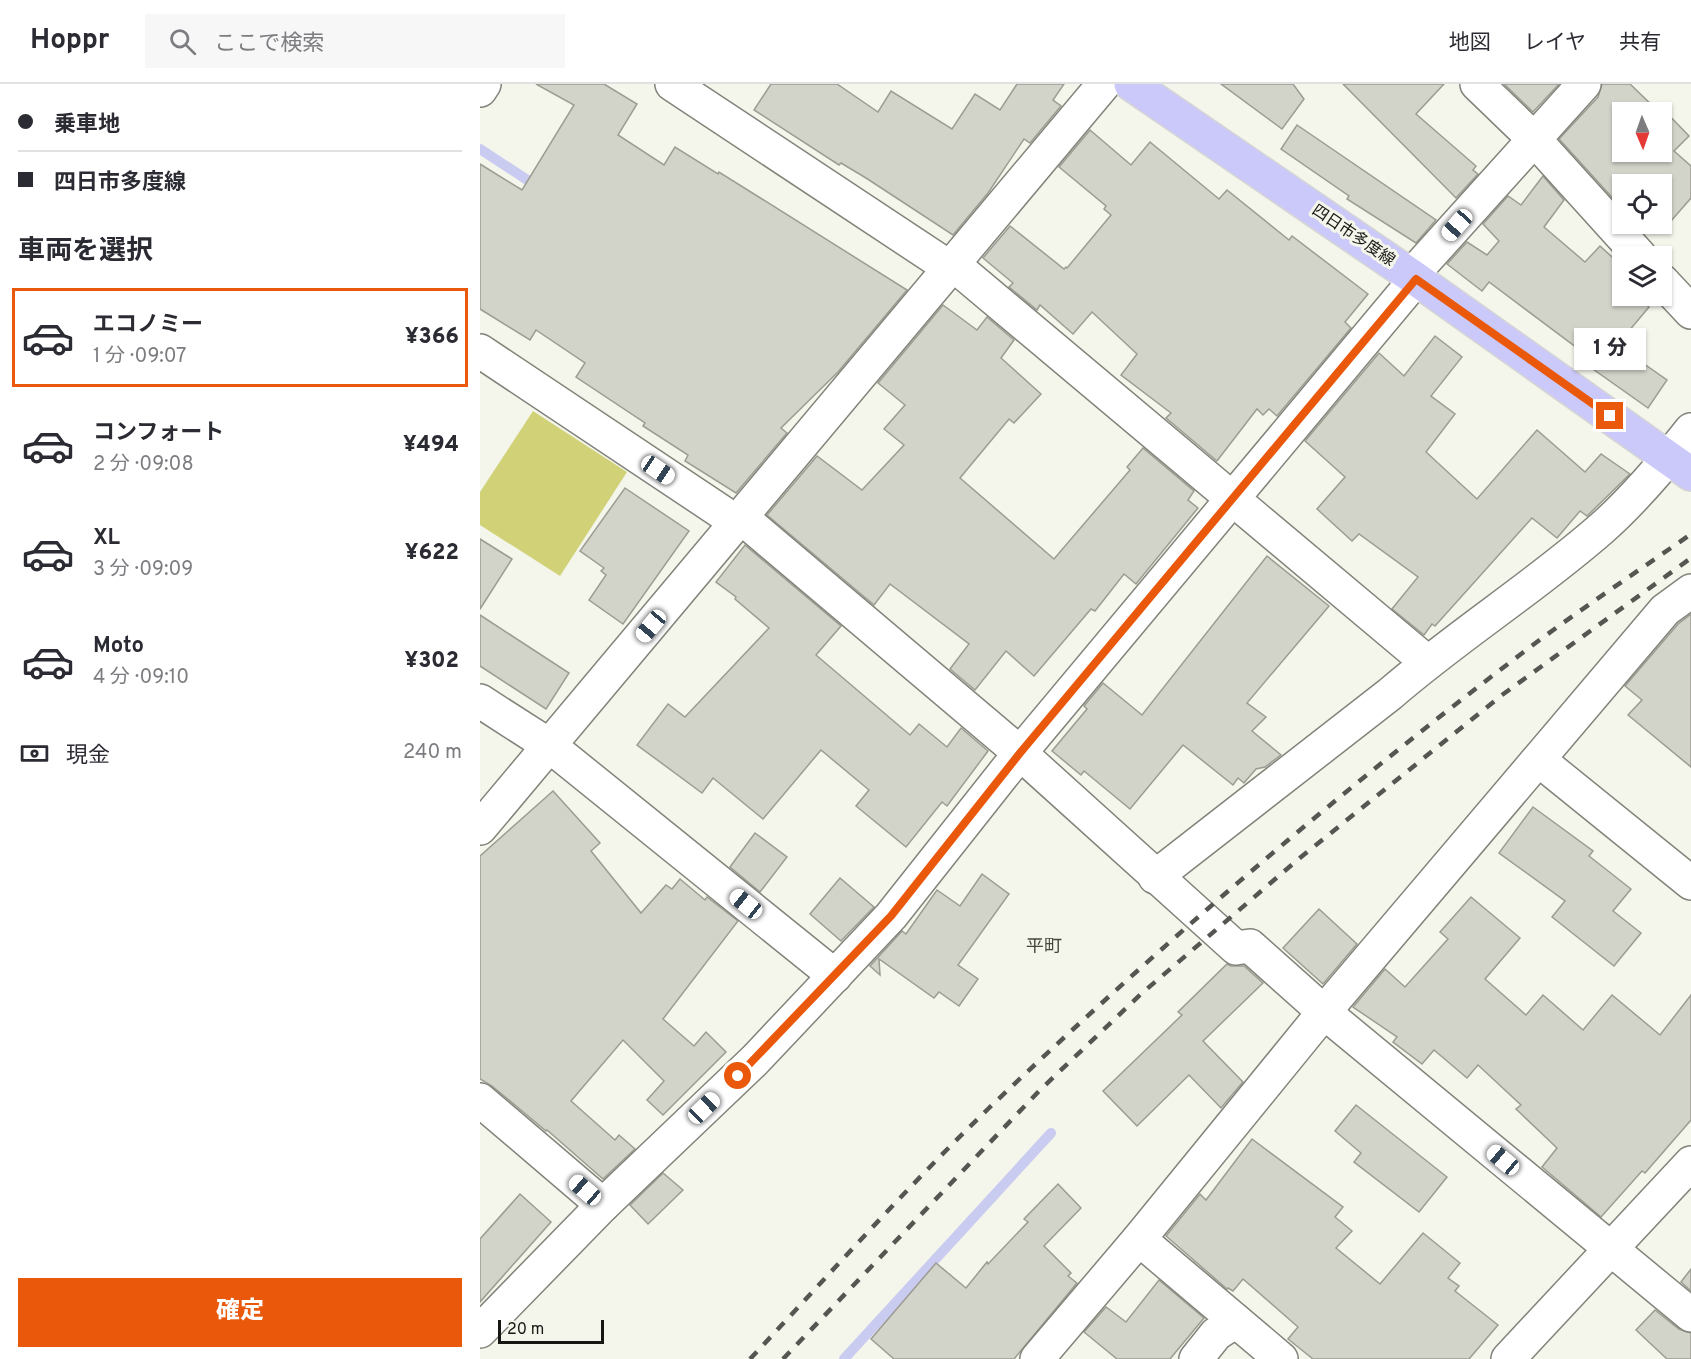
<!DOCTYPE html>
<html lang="ja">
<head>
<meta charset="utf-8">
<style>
  body { margin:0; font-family:Overpass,"Noto Sans JP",sans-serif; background:#f7f7f7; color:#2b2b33; height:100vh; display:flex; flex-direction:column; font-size:22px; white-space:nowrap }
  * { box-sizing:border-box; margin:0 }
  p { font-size:20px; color:#7c7c81 }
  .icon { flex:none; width:33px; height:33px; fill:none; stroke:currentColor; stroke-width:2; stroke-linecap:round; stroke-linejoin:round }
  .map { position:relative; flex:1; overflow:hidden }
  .side { display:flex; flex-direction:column; background:#fff; width:480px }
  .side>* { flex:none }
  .guide { display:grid; align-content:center; height:132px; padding:0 18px; background:#fff }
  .needle { width:39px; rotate:178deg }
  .tools { position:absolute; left:1132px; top:18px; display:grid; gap:12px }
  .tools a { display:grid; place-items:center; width:60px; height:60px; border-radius:0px; background:#fff; box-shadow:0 2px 4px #0004; font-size:30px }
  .scale { position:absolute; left:18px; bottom:15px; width:106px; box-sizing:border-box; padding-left:6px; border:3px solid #161713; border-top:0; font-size:16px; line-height:21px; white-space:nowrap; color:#161713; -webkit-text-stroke:4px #f4f5eb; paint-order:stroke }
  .end { position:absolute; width:27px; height:27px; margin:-14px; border:8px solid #ea580c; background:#fff; box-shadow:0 0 0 3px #fff }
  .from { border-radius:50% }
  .bubble { position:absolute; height:42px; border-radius:0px; background:#fff; box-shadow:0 2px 4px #0004; font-size:20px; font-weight:800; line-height:42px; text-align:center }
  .car { position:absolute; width:18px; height:36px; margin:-18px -9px; border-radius:8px; box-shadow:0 0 4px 2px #0007; background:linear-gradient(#fff 24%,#345 0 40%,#fff 0 76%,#345 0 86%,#fff 0) }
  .guide b { display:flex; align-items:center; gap:21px; height:57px; font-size:22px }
  .guide b+b { border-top:2px solid #e1e1e2 }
  .guide i { width:15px; height:15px; background:#2b2b33 }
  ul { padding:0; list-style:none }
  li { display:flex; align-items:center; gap:18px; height:99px; margin:0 12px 9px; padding:0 6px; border:3px solid transparent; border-radius:0px }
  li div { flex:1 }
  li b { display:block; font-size:22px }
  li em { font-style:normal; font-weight:800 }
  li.selected { border-color:#ea580c }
  li>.icon { width:54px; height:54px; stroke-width:1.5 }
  h2 { padding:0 18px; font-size:27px; line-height:72px }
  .pay { display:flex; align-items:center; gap:15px; height:66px; padding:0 18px; font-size:22px }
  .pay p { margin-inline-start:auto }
  .action { display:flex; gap:12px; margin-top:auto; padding:12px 18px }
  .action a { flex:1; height:69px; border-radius:0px; background:#ea580c; color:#fff; font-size:24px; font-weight:800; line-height:69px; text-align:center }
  header { display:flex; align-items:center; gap:36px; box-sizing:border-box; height:84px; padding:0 30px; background:#fff; border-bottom:2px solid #e1e1e2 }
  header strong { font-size:28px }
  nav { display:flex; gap:33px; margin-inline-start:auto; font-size:21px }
  .search { width:420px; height:54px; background:#f7f7f7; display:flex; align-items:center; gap:15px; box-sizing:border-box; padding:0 21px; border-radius:0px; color:#7c7c81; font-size:22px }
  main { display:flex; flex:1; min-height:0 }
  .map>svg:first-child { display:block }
</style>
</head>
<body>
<header>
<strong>Hoppr</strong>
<div class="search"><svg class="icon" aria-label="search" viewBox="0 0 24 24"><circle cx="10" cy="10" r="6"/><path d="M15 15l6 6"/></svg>ここで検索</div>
<nav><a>地図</a><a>レイヤ</a><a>共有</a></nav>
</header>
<main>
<section class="side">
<div class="guide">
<b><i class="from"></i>乗車地</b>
<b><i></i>四日市多度線</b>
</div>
<h2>車両を選択</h2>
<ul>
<li class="selected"><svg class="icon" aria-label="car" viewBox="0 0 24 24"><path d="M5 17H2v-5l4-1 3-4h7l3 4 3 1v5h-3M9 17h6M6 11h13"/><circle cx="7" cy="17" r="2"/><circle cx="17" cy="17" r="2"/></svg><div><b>エコノミー</b><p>1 分 · 09:07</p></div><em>¥366</em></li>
<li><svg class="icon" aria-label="car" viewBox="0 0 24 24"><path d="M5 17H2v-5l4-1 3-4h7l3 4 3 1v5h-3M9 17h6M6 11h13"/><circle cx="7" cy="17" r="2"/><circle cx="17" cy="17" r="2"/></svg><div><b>コンフォート</b><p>2 分 · 09:08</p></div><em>¥494</em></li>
<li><svg class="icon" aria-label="car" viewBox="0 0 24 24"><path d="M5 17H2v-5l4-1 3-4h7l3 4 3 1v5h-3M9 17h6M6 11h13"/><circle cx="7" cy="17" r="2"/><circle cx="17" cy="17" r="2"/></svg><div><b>XL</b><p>3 分 · 09:09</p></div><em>¥622</em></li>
<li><svg class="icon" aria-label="car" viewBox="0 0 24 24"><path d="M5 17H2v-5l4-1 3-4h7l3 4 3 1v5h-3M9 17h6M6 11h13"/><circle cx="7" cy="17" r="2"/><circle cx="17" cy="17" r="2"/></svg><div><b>Moto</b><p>4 分 · 09:10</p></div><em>¥302</em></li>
</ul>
<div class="pay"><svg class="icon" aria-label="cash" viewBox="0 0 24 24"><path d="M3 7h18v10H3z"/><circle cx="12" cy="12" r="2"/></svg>現金<p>240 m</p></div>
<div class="action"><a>確定</a></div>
</section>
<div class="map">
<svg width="1211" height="1275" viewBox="0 0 1211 1275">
  <rect width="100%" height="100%" fill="#f4f5eb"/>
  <path fill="#d1d278" d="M53,327L147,388L80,492L0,441V408Z"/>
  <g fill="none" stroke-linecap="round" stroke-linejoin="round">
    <g stroke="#cacbf0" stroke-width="10">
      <path d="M0,65L58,103"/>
      <path d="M364,1275L571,1049"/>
    </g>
  </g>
  <g fill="#d2d3c9" stroke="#9c9c93" stroke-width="1.5" fill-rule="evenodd">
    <path d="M56,0H124L157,20L138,51L184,81L195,63L238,90L239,88L427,206L358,288L301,344L307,349L256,409L205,377L208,371L163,342L165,339L96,293L105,279L56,246L50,256L0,225V80L42,106L94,21Z"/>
    <path d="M291,0H357L398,28L411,7L472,45L495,10L520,26L537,0H584L573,16L581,22L550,59L544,55L508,109L473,151L386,94L361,79L359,81L274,26Z"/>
    <path d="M741,0H813L824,15L802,45Z"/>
    <path d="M863,0H964L936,30L996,82L993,86L998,90L976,114Z"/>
    <path d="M1024,0H1079L1053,28Z"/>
    <path d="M1122,0H1150L1175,24L1178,20L1209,52L1194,67L1211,82V114L1191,137L1182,130V100H1143V118L1139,121L1079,55L1118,13ZM1143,28H1182V68H1143Z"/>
    <path d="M817,41L956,136L936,159L867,115L869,112L801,65Z"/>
    <path d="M610,46L651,81L670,58L739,115L747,106L809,156L812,152L888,210L865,238L871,244L797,332L789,325L783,331L777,325L737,377L686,334L691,329L641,291L657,270L612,228L593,250L560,221L557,226L529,203L533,199L503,174L530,142L584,185L586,183L587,184L631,131L624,125L626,122L579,83Z"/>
    <path d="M1063,92L1084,116L1064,143L1105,178L1120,162L1142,182L1133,192L1143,201V212H1155L1169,223L1137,261L1187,296L1168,324L1096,273L1101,267L1009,198L1002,207L967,180L987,158L1007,171L1019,157L1003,140L1028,112L1041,121Z"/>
    <path d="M463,221L497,246L507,233L534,256L521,274L561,310L534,339L529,335L480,394L574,475L650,386L647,383L663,364L714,407L708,416L718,424L656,500L644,490L615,527L611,525L554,592L526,567L495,606L470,585L489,560L410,500L394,521L287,431L337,372L382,406L424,361L404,345L425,321L398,299Z"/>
    <path d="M955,252L982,273L951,312L975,330L946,368L997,415L1057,346L1105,388L1121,370L1150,390L1107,432L1100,427L1077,454L1052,434L955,542L952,540L944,551L912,525L938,493L879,450L872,457L837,425L865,393L825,357L899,269L924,292Z"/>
    <path d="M145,404L209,447L143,540L109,516L126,491L121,487L124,484L100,467Z"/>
    <path d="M0,455L32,475L0,525Z"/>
    <path d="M265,461L361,542L336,571L430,651L439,640L467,663L481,644L508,667L467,722L462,718L426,763L376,722L389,706L341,666L283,735L233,694L222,709L157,661L188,620L205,633L289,544L255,515L256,513L236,498Z"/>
    <path d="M787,472L849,522L767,619L786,633L772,647L801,671L785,683L776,685L764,699L758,694L753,701L703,661L650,725L604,687L601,691L572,667L607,625L604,622L623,599L662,631Z"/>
    <path d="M1211,530V683L1148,631L1162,616L1145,602L1198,540Z"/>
    <path d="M0,531L89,589L66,625L0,582Z"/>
    <path d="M73,707L120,759L111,767L161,829L186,801L192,805L200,795L225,816L227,813L258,837L183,935L214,962L226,948L246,968L183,1031L167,1016L184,997L143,956L91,1017L135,1056L139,1051L155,1065L123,1095L67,1046L66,1047L12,1002L0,995V772Z"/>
    <path d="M1053,723L1113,767L1109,772L1151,805L1133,827L1161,849L1134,882L1072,833L1085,817L1019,769Z"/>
    <path d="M275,749L307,773L280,808L250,783Z"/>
    <path d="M502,790L529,810L478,881L498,895L479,922L459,908L454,914L399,875L400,891L390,882L422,847L426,850L457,806L480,822Z"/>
    <path d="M360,794L394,823L361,857L330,830Z"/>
    <path d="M991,813L1040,854L1005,895L1046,931L1063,911L1103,946L1132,911L1180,951L1211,911V1036L1165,1089L1162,1087L1121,1133L1062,1083L1077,1064L1036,1025L1041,1021L998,981L987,994L954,966L942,980L913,958L917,953L873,923L905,885L925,903L968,855L960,848Z"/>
    <path d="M839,825L877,860L843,900L803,864Z"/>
    <path d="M747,880L751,882H764L783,899L723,957L763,998L741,1024L709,991L657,1042L623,1007L702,931L698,928Z"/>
    <path d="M876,1021L967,1093L939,1128L874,1078L881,1069L855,1047Z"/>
    <path d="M772,1055L863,1123L855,1133L872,1147L856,1164L900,1200L943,1149L980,1179L968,1194L979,1202L975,1207L1018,1241L989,1275H833L808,1255L818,1243L763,1195L753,1207L748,1204L747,1205L686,1152L720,1110L726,1116Z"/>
    <path d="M183,1089L203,1106L168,1140L150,1121Z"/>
    <path d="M578,1100L601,1124L564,1162L591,1189L588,1192L597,1199L534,1275H414L391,1255L456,1179L486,1204L507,1178L508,1180L548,1138L544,1135Z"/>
    <path d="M40,1110L71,1138L0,1218V1155Z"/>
    <path d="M1211,1185V1207L1201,1198Z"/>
    <path d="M679,1196L724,1234L690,1275H637L604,1248L626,1223L646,1238Z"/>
    <path d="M1175,1226L1199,1245L1211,1249V1275H1187L1156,1246Z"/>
  </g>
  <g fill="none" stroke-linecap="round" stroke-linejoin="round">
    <defs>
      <g id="minor">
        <path d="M192,0L470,184"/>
        <path d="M997,0L1054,55L1160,172"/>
        <path d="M0,6L4,0"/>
        <path d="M474,181L947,578"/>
        <path d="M931,192L1104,0"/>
        <path d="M1182,197L1211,228"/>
        <path d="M0,267L258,439"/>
        <path d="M262,434L540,669L756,864L770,862L844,928L1211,1231"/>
        <path d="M0,617L70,662L355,892"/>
        <path d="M1059,676L1211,799"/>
        <path d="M0,744L624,0"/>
        <path d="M675,793L910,610C978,551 1055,503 1122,444C1155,415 1184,380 1211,346"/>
        <path d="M0,1016L123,1121"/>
        <path d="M659,1155L801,1275"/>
        <path d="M0,1247L123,1121L275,976L411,832L540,669L936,195"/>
        <path d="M557,1275L659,1155L844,928L1185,526L1211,507"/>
        <path d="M716,1275L736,1250L756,1237"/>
        <path d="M1028,1275L1211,1079"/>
      </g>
      <path id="major" d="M651,0L936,195L1211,390"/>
    </defs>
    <use href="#minor" stroke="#82837a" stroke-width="36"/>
    <use href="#major" stroke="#d5d5d5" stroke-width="36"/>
    <use href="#minor" stroke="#fff" stroke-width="33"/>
    <use href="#major" stroke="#cac9f9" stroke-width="33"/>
    <g stroke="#555651" stroke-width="4.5" stroke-dasharray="10 10" stroke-linecap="butt">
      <path d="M270,1275C349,1191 426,1104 509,1024C678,863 855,711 1041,570C1096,528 1154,490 1211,450"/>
      <path d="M303,1275L560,1006L661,910L821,773L1022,611L1211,474"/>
    </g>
  </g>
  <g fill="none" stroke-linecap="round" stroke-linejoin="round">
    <path stroke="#ea580c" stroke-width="8" d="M258,992L411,832L540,669L936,195L1130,332"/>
  </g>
  <g text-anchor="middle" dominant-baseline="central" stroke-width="6" stroke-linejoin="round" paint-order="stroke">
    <g font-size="16" fill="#161713" stroke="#f4f5eb">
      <text transform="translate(873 152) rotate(34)">四日市多度線</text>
    </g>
    <g font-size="18" fill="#46463e" stroke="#f4f5eb">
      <text x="564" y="863">平町</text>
    </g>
  </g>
</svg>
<div class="tools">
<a><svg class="needle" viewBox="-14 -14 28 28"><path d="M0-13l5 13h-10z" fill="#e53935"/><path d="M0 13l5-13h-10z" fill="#7c7c81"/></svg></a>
<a><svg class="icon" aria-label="locate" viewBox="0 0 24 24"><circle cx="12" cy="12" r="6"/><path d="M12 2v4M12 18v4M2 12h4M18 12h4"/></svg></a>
<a><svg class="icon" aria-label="layers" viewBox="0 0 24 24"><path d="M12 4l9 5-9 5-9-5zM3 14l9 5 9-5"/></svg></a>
</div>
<div class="scale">20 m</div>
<i class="end from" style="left:258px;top:992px"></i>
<i class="end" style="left:1130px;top:332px"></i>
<div class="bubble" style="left:1094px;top:244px;width:72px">1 分</div>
<i class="car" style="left:977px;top:141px;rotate:222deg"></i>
<i class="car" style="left:178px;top:386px;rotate:124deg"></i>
<i class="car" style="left:171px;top:542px;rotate:220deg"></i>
<i class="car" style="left:266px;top:820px;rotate:309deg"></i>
<i class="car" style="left:224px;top:1024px;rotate:46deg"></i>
<i class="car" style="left:1023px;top:1076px;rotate:310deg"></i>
<i class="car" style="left:105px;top:1106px;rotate:311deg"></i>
</div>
</main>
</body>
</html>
